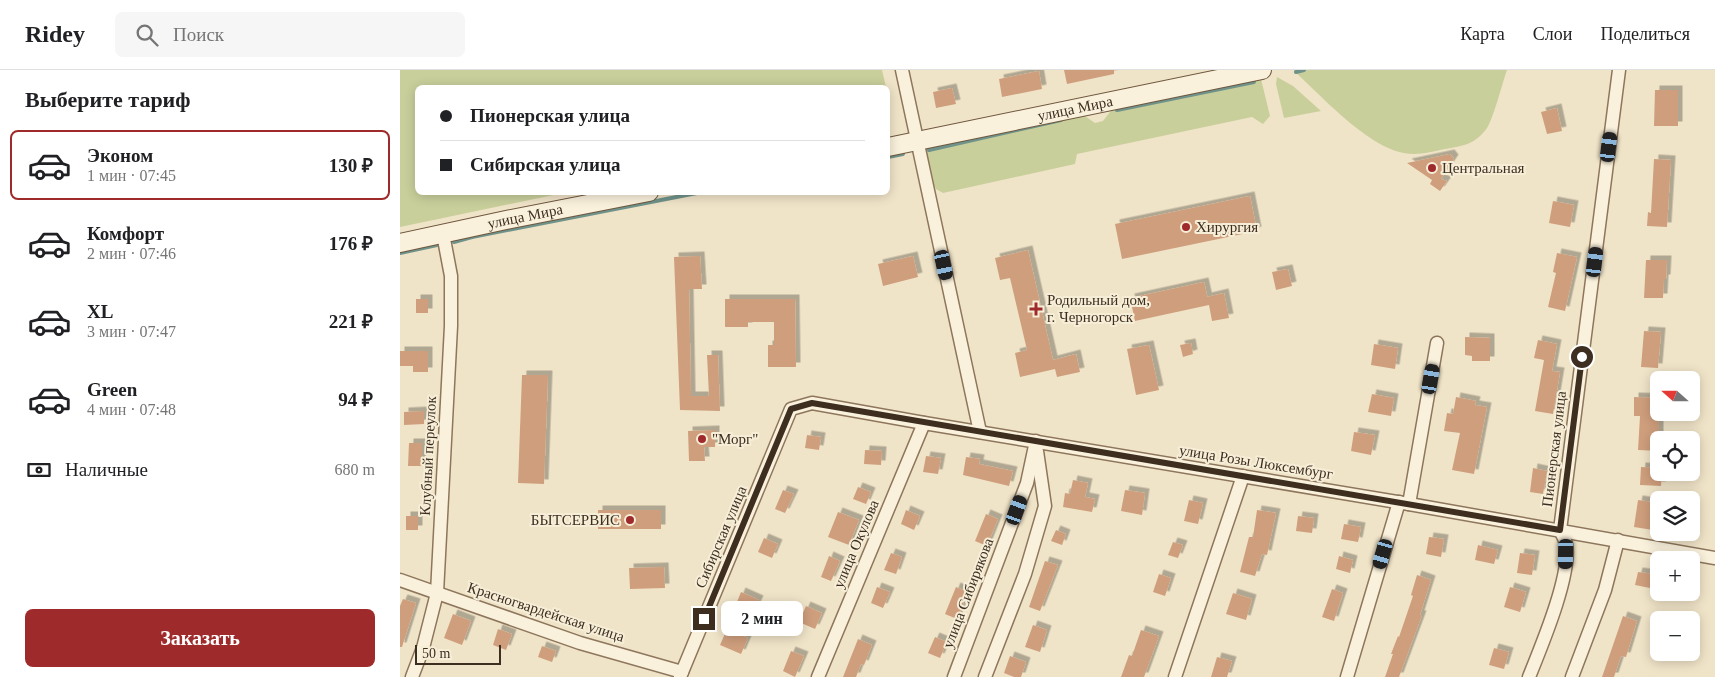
<!DOCTYPE html>
<html lang="ru">
<head>
<meta charset="utf-8">
<style>
  body { margin:0; font-family:Georgia,serif; background:#f6f6f6; color:#202124; height:100vh; display:flex; flex-direction:column; font-size:19px; white-space:nowrap }
  * { box-sizing:border-box; margin:0 }
  p { font-size:16px; color:#757577 }
  .icon { flex:none; width:28px; height:28px; fill:none; stroke:currentColor; stroke-width:2; stroke-linecap:round; stroke-linejoin:round }
  .map { position:relative; flex:1; overflow:hidden }
  .side { display:flex; flex-direction:column; background:#fff; width:400px }
  .side>* { flex:none }
  .hud { position:absolute; left:15px; top:15px; width:475px; height:110px; border-radius:8px; box-shadow:0 2px 12px #0003; display:grid; align-content:center; height:110px; padding:0 25px; background:#fff }
  .needle { width:32px; rotate:291deg }
  .fabs { position:absolute; left:1250px; top:301px; display:grid; gap:10px }
  .fabs a { display:grid; place-items:center; width:50px; height:50px; border-radius:8px; background:#fff; box-shadow:0 2px 12px #0003; font-size:25px }
  .scale { position:absolute; left:15px; bottom:12px; width:86px; box-sizing:border-box; padding-left:5px; border:2px solid #3d2e20; border-top:0; font-size:14px; line-height:18px; white-space:nowrap; color:#3d2e20; -webkit-text-stroke:4px #f7eed8; paint-order:stroke }
  .end { position:absolute; width:22px; height:22px; margin:-11px; border:6px solid #3d2e20; background:#fff; box-shadow:0 0 0 2px #fff }
  .from { border-radius:50% }
  .bubble { position:absolute; height:35px; border-radius:8px; background:#fff; box-shadow:0 2px 12px #0003; font-size:16px; font-weight:600; line-height:35px; text-align:center }
  .car { position:absolute; width:15px; height:30px; margin:-15px -8px; border-radius:6px; box-shadow:0 0 4px 1px #0007; background:linear-gradient(#222 24%,#8ab4d8 0 40%,#222 0 76%,#8ab4d8 0 86%,#222 0) }
  .hud b { display:flex; align-items:center; gap:18px; height:48px; font-size:19px }
  .hud b+b { border-top:1px solid #e0e0e0 }
  .hud i { width:12px; height:12px; background:#202124 }
  ul { padding:0; list-style:none }
  li { display:flex; align-items:center; gap:15px; height:70px; margin:0 10px 8px; padding:0 15px; border:2px solid transparent; border-radius:8px }
  li div { flex:1 }
  li b { display:block; font-size:19px }
  li em { font-style:normal; font-weight:600 }
  li.selected { border-color:#9e2a2b }
  li>.icon { width:45px; height:45px; stroke-width:1.5 }
  h2 { padding:0 25px; font-size:22px; line-height:60px }
  .pay { display:flex; align-items:center; gap:12px; height:55px; padding:0 25px; font-size:19px }
  .pay p { margin-inline-start:auto }
  .button { display:flex; gap:10px; margin-top:auto; padding:10px 25px }
  .button a { flex:1; height:58px; border-radius:8px; background:#9e2a2b; color:#fff; font-size:20px; font-weight:600; line-height:58px; text-align:center }
  header { display:flex; align-items:center; gap:30px; box-sizing:border-box; height:70px; padding:0 25px; background:#fff; border-bottom:1px solid #e0e0e0 }
  header strong { font-size:24px }
  nav { display:flex; gap:28px; margin-inline-start:auto; font-size:18px }
  .search { width:350px; height:45px; background:#f6f6f6; display:flex; align-items:center; gap:12px; box-sizing:border-box; padding:0 18px; border-radius:8px; color:#757577; font-size:19px }
  main { display:flex; flex:1; min-height:0 }
  .map>svg:first-child { display:block }
</style>
</head>
<body>
<header>
<strong>Ridey</strong>
<div class="search"><svg class="icon" aria-label="search" viewBox="0 0 24 24"><circle cx="10" cy="10" r="6"/><path d="M15 15l6 6"/></svg>Поиск</div>
<nav><a>Карта</a><a>Слои</a><a>Поделиться</a></nav>
</header>
<main>
<section class="side">
<h2>Выберите тариф</h2>
<ul>
<li class="selected"><svg class="icon" aria-label="car" viewBox="0 0 24 24"><path d="M5 17H2v-5l4-1 3-4h7l3 4 3 1v5h-3M9 17h6M6 11h13"/><circle cx="7" cy="17" r="2"/><circle cx="17" cy="17" r="2"/></svg><div><b>Эконом</b><p>1 мин · 07:45</p></div><em>130 ₽</em></li>
<li><svg class="icon" aria-label="car" viewBox="0 0 24 24"><path d="M5 17H2v-5l4-1 3-4h7l3 4 3 1v5h-3M9 17h6M6 11h13"/><circle cx="7" cy="17" r="2"/><circle cx="17" cy="17" r="2"/></svg><div><b>Комфорт</b><p>2 мин · 07:46</p></div><em>176 ₽</em></li>
<li><svg class="icon" aria-label="car" viewBox="0 0 24 24"><path d="M5 17H2v-5l4-1 3-4h7l3 4 3 1v5h-3M9 17h6M6 11h13"/><circle cx="7" cy="17" r="2"/><circle cx="17" cy="17" r="2"/></svg><div><b>XL</b><p>3 мин · 07:47</p></div><em>221 ₽</em></li>
<li><svg class="icon" aria-label="car" viewBox="0 0 24 24"><path d="M5 17H2v-5l4-1 3-4h7l3 4 3 1v5h-3M9 17h6M6 11h13"/><circle cx="7" cy="17" r="2"/><circle cx="17" cy="17" r="2"/></svg><div><b>Green</b><p>4 мин · 07:48</p></div><em>94 ₽</em></li>
</ul>
<div class="pay"><svg class="icon" aria-label="cash" viewBox="0 0 24 24"><path d="M3 7h18v10H3z"/><circle cx="12" cy="12" r="2"/></svg>Наличные<p>680 m</p></div>
<div class="button"><a>Заказать</a></div>
</section>
<div class="map">
<svg width="1315" height="607" viewBox="0 0 1315 607">
  <defs>
    <filter id="shadow"><feDropShadow dx="4.5" dy="-4.5" stdDeviation="0" flood-color="#0004"/></filter>
  </defs>
  <rect width="100%" height="100%" fill="#f0e4c8"/>
  <g fill="#c9cf9b">
    <path d="M0,0H482L486,17L18,18V122L163,123L0,157Z"/>
    <path d="M900,0H1107C1102,14 1094,47 1087,58C1076,74 1063,76 1045,79C1035,81 1024,84 1014,84C974,85 923,27 894,1Z"/>
    <path d="M877,7L893,16L921,41L884,48L876,14Z"/>
    <path d="M861,9L870,46L863,54L852,47L677,84L675,94L543,123L536,119L534,115L525,77L682,44L695,53L703,51L713,38Z"/>
  </g>
  <g fill="none" stroke-linecap="round" stroke-linejoin="round">
    <g stroke="#6f938a" stroke-width="4">
      <path d="M896,2L904,0"/>
      <path d="M717,40L854,12"/>
      <path d="M529,80L661,50"/>
      <path d="M488,87L503,84"/>
      <path d="M54,172L72,167L302,122"/>
      <path d="M0,183L37,175"/>
    </g>
  </g>
  <g fill="#cf9f7d" filter="url(#shadow)">
    <path d="M664,0H714V4L667,14Z"/>
    <path d="M639,1L642,19L602,27L599,9Z"/>
    <path d="M552,18L556,34L536,38L533,22Z"/>
    <path d="M1255,20H1278V56H1254Z"/>
    <path d="M1157,38L1162,61L1147,64L1141,42Z"/>
    <path d="M1050,84L1054,89L1041,109L1047,111L1040,121L1030,114L1032,110L1007,93Z"/>
    <path d="M1254,89L1271,90L1267,157L1247,156L1248,142L1251,143Z"/>
    <path d="M850,126L857,161L722,189L715,154Z"/>
    <path d="M1153,131L1174,135L1170,157L1149,153Z"/>
    <path d="M628,180L653,290L676,284L680,302L657,307L655,299L620,307L615,283L627,280L610,208L600,210L595,188Z"/>
    <path d="M1157,183L1177,187L1165,241L1148,237L1156,203L1153,202Z"/>
    <path d="M300,186L302,219H289L291,326H309L307,285H318L320,341L280,340L274,187Z"/>
    <path d="M513,186L518,207L483,216L478,194Z"/>
    <path d="M1246,190H1267L1266,209H1264L1263,228H1244Z"/>
    <path d="M888,199L892,216L876,220L872,202Z"/>
    <path d="M804,212L808,230L807,227L824,223L829,248L812,251L809,235L735,251L730,228Z"/>
    <rect x="16" y="229" width="12" height="14"/>
    <path d="M325,229H395L396,297H368V275H374V252H348V257H325Z"/>
    <path d="M1244,261L1261,262L1258,298L1241,297Z"/>
    <path d="M1065,267L1090,268V291H1072V286L1065,285Z"/>
    <path d="M1138,270L1157,274L1152,301L1160,302L1153,344L1135,341L1144,290L1134,288Z"/>
    <path d="M791,273L793,284L783,287L780,275Z"/>
    <path d="M974,274L998,278L995,299L971,295Z"/>
    <path d="M749,275L759,320L736,325L727,279Z"/>
    <path d="M0,281H28V302H13V296H0Z"/>
    <path d="M122,305H148L144,414L118,413Z"/>
    <path d="M972,324L994,328L991,346L968,342Z"/>
    <path d="M1056,327L1076,331L1075,335L1087,337L1074,404L1052,400L1060,363L1044,361L1047,343L1053,344Z"/>
    <path d="M1234,327L1259,328V381L1238,380L1240,346H1234Z"/>
    <path d="M24,341V354L4,355V342Z"/>
    <path d="M315,360V377H304L305,391H289L288,361Z"/>
    <path d="M954,362L975,365L971,385L951,381Z"/>
    <path d="M407,365L421,367L419,380L405,378Z"/>
    <path d="M9,373H22V396H8Z"/>
    <path d="M465,380L482,381L481,395L464,394Z"/>
    <path d="M526,386L541,388L538,404L523,402Z"/>
    <path d="M566,387L580,389L579,394L613,401L609,416L563,405Z"/>
    <path d="M1241,397L1259,398V402H1262L1261,416L1240,415Z"/>
    <path d="M1133,398L1147,401L1143,424L1130,422Z"/>
    <path d="M673,410L688,413L685,427L695,429L692,442L663,437L665,423L670,424Z"/>
    <path d="M458,417L471,422L466,434L453,429Z"/>
    <path d="M383,420L394,424L385,443L375,439Z"/>
    <path d="M725,420L745,423L742,445L721,441Z"/>
    <path d="M789,430L803,433L798,454L784,451Z"/>
    <path d="M1238,430L1259,433V461L1234,457Z"/>
    <rect x="198" y="440" width="63" height="19"/>
    <path d="M506,440L520,446L514,460L501,454Z"/>
    <path d="M857,440L876,443L867,485L862,484L855,506L840,502L849,467H853Z"/>
    <path d="M438,442L459,450L449,475L428,467Z"/>
    <path d="M586,444L598,449L587,476L575,471Z"/>
    <rect x="6" y="446" width="12" height="14"/>
    <path d="M898,446L914,448L912,463L896,461Z"/>
    <path d="M944,454L961,457L958,472L941,469Z"/>
    <path d="M656,460L666,464L662,475L651,471Z"/>
    <path d="M1029,467L1044,469L1041,487L1026,484Z"/>
    <path d="M364,468L378,474L372,488L358,482Z"/>
    <path d="M773,472L783,475L778,488L768,485Z"/>
    <path d="M1078,475L1098,480L1094,494L1075,490Z"/>
    <path d="M491,483L502,487L496,504L484,500Z"/>
    <path d="M1120,483L1135,485L1132,505L1117,503Z"/>
    <path d="M429,486L440,491L431,511L421,507Z"/>
    <path d="M939,486L953,490L950,503L936,499Z"/>
    <path d="M645,491L658,495L640,541L629,537Z"/>
    <path d="M264,497L265,518L230,519L229,498Z"/>
    <path d="M1238,502L1253,504L1250,518L1235,515Z"/>
    <path d="M759,504L771,508L765,526L753,522Z"/>
    <path d="M1017,505L1031,510L1020,545H1022L999,607H985L993,584H991L998,566L999,567L1013,526L1011,525Z"/>
    <path d="M477,517L490,522L483,538L471,533Z"/>
    <path d="M556,517L568,522L557,549L545,544Z"/>
    <path d="M1110,517L1126,522L1120,542L1104,537Z"/>
    <path d="M932,519L943,523L934,551L922,547Z"/>
    <path d="M341,522L359,530L350,549L333,542Z"/>
    <path d="M833,523L852,529L846,550L826,544Z"/>
    <path d="M3,529L16,533L2,577H0V536Z"/>
    <path d="M406,536L422,543L415,559L399,552Z"/>
    <path d="M53,544L71,551L62,575L44,568Z"/>
    <path d="M1223,546L1237,551L1226,587L1221,586L1214,607H1202Z"/>
    <path d="M633,555L647,560L640,582L625,577Z"/>
    <path d="M98,559L112,564L106,580L93,575Z"/>
    <path d="M327,559L348,568L341,584L320,575Z"/>
    <path d="M741,560L759,566L744,607H721L729,585L732,586Z"/>
    <path d="M535,567L547,572L540,588L528,583Z"/>
    <path d="M458,569L472,575L464,595L461,594L456,607H443Z"/>
    <path d="M142,576L156,581L152,592L138,587Z"/>
    <path d="M1094,578L1109,582L1104,599L1089,595Z"/>
    <path d="M391,581L404,586L395,607L383,601Z"/>
    <path d="M610,586L626,592L621,607H614L604,603Z"/>
    <path d="M817,587L832,591L827,607H811Z"/>
  </g>
  <g fill="none" stroke-linecap="round" stroke-linejoin="round">
    <defs>
      <g id="street">
        <path d="M502,0L580,362"/>
        <path d="M1009,434L1037,273"/>
        <path d="M0,510L180,573L282,602"/>
        <path d="M12,607L23,578L37,523L51,256V206L43,164"/>
        <path d="M280,607L391,339L412,333L524,353L1009,434L1315,488"/>
        <path d="M418,607L524,353"/>
        <path d="M554,607L627,413L636,371"/>
        <path d="M585,607L625,504L645,436L637,381"/>
        <path d="M775,607L843,406"/>
        <path d="M947,607L999,432"/>
        <path d="M1129,607C1141,577 1172,504 1166,474C1165,469 1162,464 1160,460L1219,0"/>
        <path d="M1172,607L1205,520L1218,470"/>
      </g>
      <g id="secondary">
        <path id="s1" d="M488,77L862,0"/>
        <path id="s2" d="M0,173L106,150L249,122"/>
      </g>
    </defs>
    <use href="#street" stroke="#8d765c" stroke-width="15"/>
    <use href="#secondary" stroke="#6f573f" stroke-width="20"/>
    <use href="#street" stroke="#faf1dc" stroke-width="12"/>
    <use href="#secondary" stroke="#faf1dc" stroke-width="18"/>
  </g>
  <g fill="none" stroke-linecap="round" stroke-linejoin="round">
    <path stroke="#3d2e20" stroke-width="6" d="M304,549L391,339L412,333L1160,460L1182,287"/>
  </g>
  <g fill="#9e2a2b" stroke="#f7eed8" stroke-width="2">
    <circle cx="1032" cy="98" r="5"/>
    <circle cx="786" cy="157" r="5"/>
    <path d="M633.5 231.5h5v5h5v5h-5v5h-5v-5h-5v-5h5z"/>
    <circle cx="302" cy="369" r="5"/>
    <circle cx="230" cy="450" r="5"/>
  </g>
  <g text-anchor="middle" dominant-baseline="central" stroke-width="4" stroke-linejoin="round" paint-order="stroke">
    <g font-size="15" fill="#3d2e20" stroke="#f7eed8">
      <text stroke="none"><textPath href="#s1" startOffset="191">улица Мира</textPath></text>
      <text stroke="none"><textPath href="#s2" startOffset="128">улица Мира</textPath></text>
      <text transform="translate(1154 379) rotate(-83)">Пионерская улица</text>
      <text transform="translate(28 386) rotate(-87)">Клубный переулок</text>
      <text transform="translate(856 392) rotate(9)">улица Розы Люксембург</text>
      <text transform="translate(321 467) rotate(-67)">Сибирская улица</text>
      <text transform="translate(456 474) rotate(-67)">улица Окулова</text>
      <text transform="translate(568 523) rotate(-69)">улица Сибирякова</text>
      <text transform="translate(146 542) rotate(18)">Красногвардейская улица</text>
    </g>
    <g font-size="15" fill="#3d2e20" stroke="#f7eed8" text-anchor="start">
      <text x="1042" y="98">Центральная</text>
      <text x="796" y="157">Хирургия</text>
      <text x="647" y="230">Родильный дом,<tspan x="647" dy="17">г. Черногорск</tspan></text>
      <text x="312" y="369">"Морг"</text>
      <text x="220" y="450" text-anchor="end">БЫТСЕРВИС</text>
    </g>
  </g>
</svg>
<div class="fabs">
<a><svg class="needle" viewBox="-14 -14 28 28"><path d="M0-13l5 13h-10z" fill="#e53935"/><path d="M0 13l5-13h-10z" fill="#757577"/></svg></a>
<a><svg class="icon" aria-label="locate" viewBox="0 0 24 24"><circle cx="12" cy="12" r="6"/><path d="M12 2v4M12 18v4M2 12h4M18 12h4"/></svg></a>
<a><svg class="icon" aria-label="layers" viewBox="0 0 24 24"><path d="M12 4l9 5-9 5-9-5zM3 14l9 5 9-5"/></svg></a>
<a>+</a>
<a>−</a>
</div>
<div class="scale">50 m</div>
<i class="end from" style="left:1182px;top:287px"></i>
<i class="end" style="left:304px;top:549px"></i>
<div class="bubble" style="left:321px;top:531px;width:82px">2 мин</div>
<i class="car" style="left:1209px;top:77px;rotate:7deg"></i>
<i class="car" style="left:1195px;top:192px;rotate:7deg"></i>
<i class="car" style="left:544px;top:195px;rotate:168deg"></i>
<i class="car" style="left:1031px;top:309px;rotate:10deg"></i>
<i class="car" style="left:617px;top:440px;rotate:20deg"></i>
<i class="car" style="left:983px;top:484px;rotate:196deg"></i>
<i class="car" style="left:1166px;top:484px;rotate:181deg"></i>
<div class="hud">
<b><i class="from"></i>Пионерская улица</b>
<b><i></i>Сибирская улица</b>
</div>
</div>
</main>
</body>
</html>
